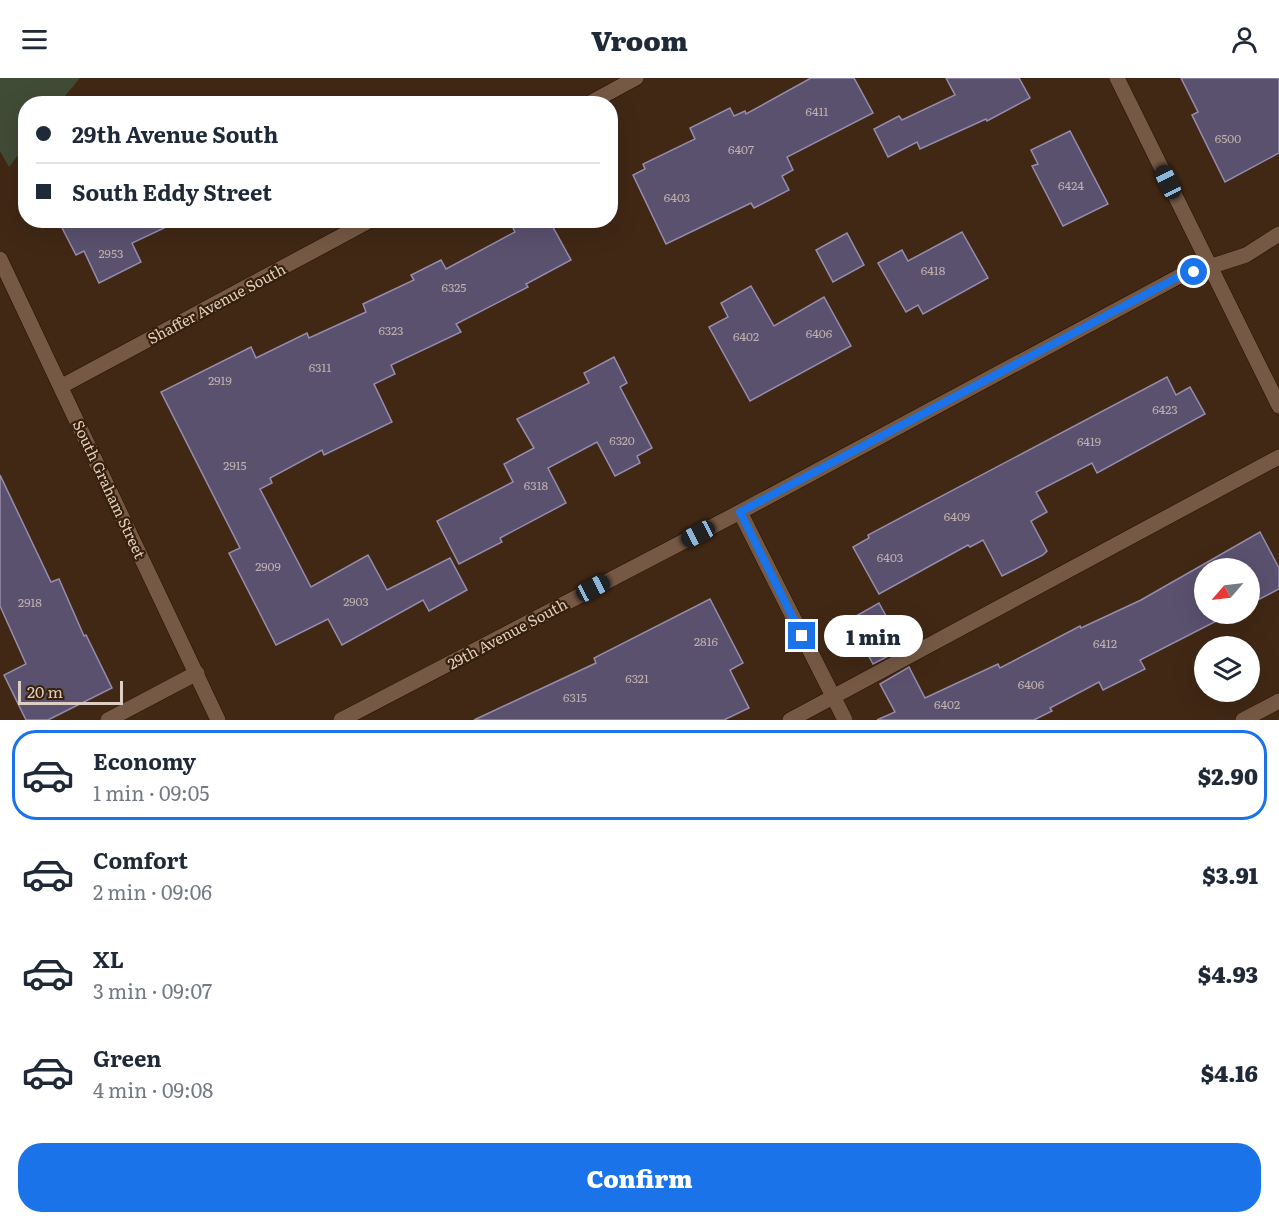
<!DOCTYPE html>
<html lang="en">
<head>
<meta charset="utf-8">
<style>
  body { margin:0; font-family:Literata,serif; background:#f6f6f7; color:#1f2937; height:100vh; display:flex; flex-direction:column; font-size:22px; white-space:nowrap }
  * { box-sizing:border-box; margin:0 }
  p { font-size:20px; color:#747a83 }
  .icon { flex:none; width:33px; height:33px; fill:none; stroke:currentColor; stroke-width:2; stroke-linecap:round; stroke-linejoin:round }
  .map { position:relative; height:642px; overflow:hidden }
  .sheet { display:flex; flex-direction:column; background:#fff; flex:1 }
  .sheet>* { flex:none }
  .banner { position:absolute; left:18px; top:18px; width:600px; height:132px; border-radius:24px; box-shadow:0 6px 24px #0002; display:grid; align-content:center; height:132px; padding:0 18px; background:#fff }
  .needle { width:39px; rotate:242deg }
  .buttons { position:absolute; left:1194px; top:480px; display:grid; gap:12px }
  .buttons a { display:grid; place-items:center; width:66px; height:66px; border-radius:50%; background:#fff; box-shadow:0 6px 24px #0002; font-size:30px }
  .scale { position:absolute; left:18px; bottom:15px; width:105px; box-sizing:border-box; padding-left:6px; border:3px solid #decec2; border-top:0; font-size:16px; line-height:21px; white-space:nowrap; color:#decec2; -webkit-text-stroke:4px #371f0a; paint-order:stroke }
  .end { position:absolute; width:27px; height:27px; margin:-14px; border:8px solid #1a73e8; background:#fff; box-shadow:0 0 0 3px #fff }
  .from { border-radius:50% }
  .bubble { position:absolute; height:42px; border-radius:21px; background:#fff; box-shadow:0 6px 24px #0002; font-size:20px; font-weight:800; line-height:42px; text-align:center }
  .car { position:absolute; width:18px; height:36px; margin:-18px -9px; border-radius:8px; box-shadow:0 0 4px 2px #0007; background:linear-gradient(#222 24%,#8ab4d8 0 40%,#222 0 76%,#8ab4d8 0 86%,#222 0) }
  .banner b { display:flex; align-items:center; gap:21px; height:57px; font-size:22px }
  .banner b+b { border-top:2px solid #e0e1e3 }
  .banner i { width:15px; height:15px; background:#1f2937 }
  ul { padding:10px 0 0; list-style:none }
  li { display:flex; align-items:center; gap:18px; height:90px; margin:0 12px 9px; padding:0 6px; border:3px solid transparent; border-radius:24px }
  li div { flex:1 }
  li b { display:block; font-size:22px }
  li em { font-style:normal; font-weight:800 }
  li.selected { border-color:#1a73e8 }
  li>.icon { width:54px; height:54px; stroke-width:1.5 }
  .action { display:flex; gap:12px; margin-top:auto; padding:12px 18px }
  .action a { flex:1; height:69px; border-radius:24px; background:#1a73e8; color:#fff; font-size:24px; font-weight:800; line-height:69px; text-align:center }
  header { display:flex; justify-content:space-between; align-items:center; height:78px; padding:0 18px; background:#fff; font-size:27px; font-weight:800 }
  .map>svg:first-child { display:block }
</style>
</head>
<body>
<header><svg class="icon" aria-label="menu" viewBox="0 0 24 24"><path d="M4 6h16M4 12h16M4 18h16"/></svg>Vroom<svg class="icon" aria-label="person" viewBox="0 0 24 24"><circle cx="12" cy="8" r="4"/><path d="M4 21q1-7 8-7t8 7"/></svg></header>
<div class="map">
<svg width="1279" height="642" viewBox="0 0 1279 642">
  <rect width="100%" height="100%" fill="#412815"/>
  <path fill="#414c37" d="M0,0H80L59,25L26,26L25,68L9,89L0,73Z"/>
  <g fill="#5a516f" stroke="#968dae" stroke-width="1.5">
    <path d="M811,0H854L873,35L787,79L793,92L782,98L789,112L754,130L751,125L666,166L633,97L645,91L643,86L695,61L690,50L730,30L734,38L745,33L746,36Z"/>
    <path d="M946,0H1019L1030,20L987,43L986,41L920,71L917,64L888,79L874,51L899,38L902,42L955,17Z"/>
    <path d="M1181,0H1279V75L1225,104L1192,37L1198,34Z"/>
    <path d="M1070,53L1108,126L1063,148L1032,88L1038,86L1031,72Z"/>
    <path d="M58,142H181L132,165L141,184L99,205L84,173L76,177Z"/>
    <path d="M509,142H549L571,182L526,206L528,209L456,246L461,254L391,287L395,296L374,306L392,344L324,377L322,372L270,400L272,405L260,411L311,509L368,477L387,512L450,480L467,512L429,533L423,522L342,567L328,541L276,567L229,475L240,470L161,314L251,269L256,280L307,255L309,260L366,234L363,226L414,202L411,197L441,182L446,191L515,154Z"/>
    <path d="M962,154L988,200L923,236L918,227L906,234L878,185L902,172L908,183Z"/>
    <path d="M847,155L864,187L833,204L816,172Z"/>
    <path d="M751,208L774,248L824,219L851,268L750,323L709,249L728,239L721,225Z"/>
    <path d="M614,279L627,305L620,309L652,370L637,378L640,385L615,398L597,364L548,390L566,425L500,460L502,464L459,486L437,443L513,404L504,386L534,370L517,341L589,305L584,295Z"/>
    <path d="M1167,299L1176,317L1190,309L1205,336L1097,395L1092,385L1036,414L1047,434L1031,443L1047,473L1043,477L1002,498L983,462L970,469L968,467L879,516L853,469L869,460L868,457Z"/>
    <path d="M0,397L51,504L59,501L84,558L86,557L112,610L48,642H26L4,597L26,586L0,528Z"/>
    <path d="M1260,454L1279,490V511L1250,526V490H1204V536H1230L1140,582L1145,591L1103,612L1099,604L1050,630L1052,633L1034,642H877L895,634L880,606L909,589L925,620L998,586L1000,590L1080,548L1081,550L1141,522Z"/>
    <path d="M710,521L743,585L730,592L749,630L724,642H474L596,585L594,580Z"/>
    <path d="M879,525L898,560L894,562L900,572L873,586L849,542Z"/>
  </g>
  <g fill="none" stroke-linecap="round" stroke-linejoin="round">
    <defs>
      <g id="minor">
        <path d="M1117,0L1279,328"/>
        <path d="M588,26L636,0"/>
        <path d="M0,181L218,642"/>
        <path d="M62,308L371,142"/>
        <path d="M740,434L845,642"/>
        <path d="M108,642L197,595"/>
        <path d="M341,642L740,434L1178,199L1246,177L1279,156"/>
        <path d="M790,642L1279,379"/>
        <path d="M1243,642L1279,623"/>
      </g>
    </defs>
    <use href="#minor" stroke="#271000" stroke-width="16"/>
    <use href="#minor" stroke="#755944" stroke-width="15"/>
  </g>
  <g fill="none" stroke-linecap="round" stroke-linejoin="round">
    <path stroke="#1a73e8" stroke-width="8" d="M802,558L740,434L1178,199L1194,194"/>
  </g>
  <g text-anchor="middle" dominant-baseline="central" stroke-width="4.5" stroke-linejoin="round" paint-order="stroke">
    <g font-size="12" fill="#bdafad">
      <text x="817" y="33">6411</text>
      <text x="1228" y="60">6500</text>
      <text x="741" y="71">6407</text>
      <text x="1071" y="107">6424</text>
      <text x="677" y="119">6403</text>
      <text x="111" y="175">2953</text>
      <text x="933" y="192">6418</text>
      <text x="454" y="209">6325</text>
      <text x="391" y="252">6323</text>
      <text x="819" y="255">6406</text>
      <text x="746" y="258">6402</text>
      <text x="320" y="289">6311</text>
      <text x="220" y="302">2919</text>
      <text x="1165" y="331">6423</text>
      <text x="622" y="362">6320</text>
      <text x="1089" y="363">6419</text>
      <text x="235" y="387">2915</text>
      <text x="536" y="407">6318</text>
      <text x="957" y="438">6409</text>
      <text x="890" y="479">6403</text>
      <text x="268" y="488">2909</text>
      <text x="356" y="523">2903</text>
      <text x="30" y="524">2918</text>
      <text x="706" y="563">2816</text>
      <text x="1105" y="565">6412</text>
      <text x="637" y="600">6321</text>
      <text x="1031" y="606">6406</text>
      <text x="575" y="619">6315</text>
      <text x="947" y="626">6402</text>
    </g>
    <g font-size="15" fill="#decec2" stroke="#371f0a">
      <text transform="translate(216 225) rotate(-28)">Shaffer Avenue South</text>
      <text transform="translate(110 411) rotate(65)">South Graham Street</text>
      <text transform="translate(507 555) rotate(-28)">29th Avenue South</text>
    </g>
  </g>
</svg>
<div class="buttons">
<a><svg class="needle" viewBox="-14 -14 28 28"><path d="M0-13l5 13h-10z" fill="#e53935"/><path d="M0 13l5-13h-10z" fill="#747a83"/></svg></a>
<a><svg class="icon" aria-label="layers" viewBox="0 0 24 24"><path d="M12 4l9 5-9 5-9-5zM3 14l9 5 9-5"/></svg></a>
</div>
<div class="scale">20 m</div>
<i class="end from" style="left:1194px;top:194px"></i>
<i class="end" style="left:802px;top:558px"></i>
<div class="bubble" style="left:824px;top:537px;width:99px">1 min</div>
<i class="car" style="left:1168px;top:104px;rotate:334deg"></i>
<i class="car" style="left:698px;top:456px;rotate:242deg"></i>
<i class="car" style="left:593px;top:510px;rotate:62deg"></i>
<div class="banner">
<b><i class="from"></i>29th Avenue South</b>
<b><i></i>South Eddy Street</b>
</div>
</div>
<section class="sheet">
<ul>
<li class="selected"><svg class="icon" aria-label="car" viewBox="0 0 24 24"><path d="M5 17H2v-5l4-1 3-4h7l3 4 3 1v5h-3M9 17h6M6 11h13"/><circle cx="7" cy="17" r="2"/><circle cx="17" cy="17" r="2"/></svg><div><b>Economy</b><p>1 min · 09:05</p></div><em>$2.90</em></li>
<li><svg class="icon" aria-label="car" viewBox="0 0 24 24"><path d="M5 17H2v-5l4-1 3-4h7l3 4 3 1v5h-3M9 17h6M6 11h13"/><circle cx="7" cy="17" r="2"/><circle cx="17" cy="17" r="2"/></svg><div><b>Comfort</b><p>2 min · 09:06</p></div><em>$3.91</em></li>
<li><svg class="icon" aria-label="car" viewBox="0 0 24 24"><path d="M5 17H2v-5l4-1 3-4h7l3 4 3 1v5h-3M9 17h6M6 11h13"/><circle cx="7" cy="17" r="2"/><circle cx="17" cy="17" r="2"/></svg><div><b>XL</b><p>3 min · 09:07</p></div><em>$4.93</em></li>
<li><svg class="icon" aria-label="car" viewBox="0 0 24 24"><path d="M5 17H2v-5l4-1 3-4h7l3 4 3 1v5h-3M9 17h6M6 11h13"/><circle cx="7" cy="17" r="2"/><circle cx="17" cy="17" r="2"/></svg><div><b>Green</b><p>4 min · 09:08</p></div><em>$4.16</em></li>
</ul>
<div class="action"><a>Confirm</a></div>
</section>
</body>
</html>
